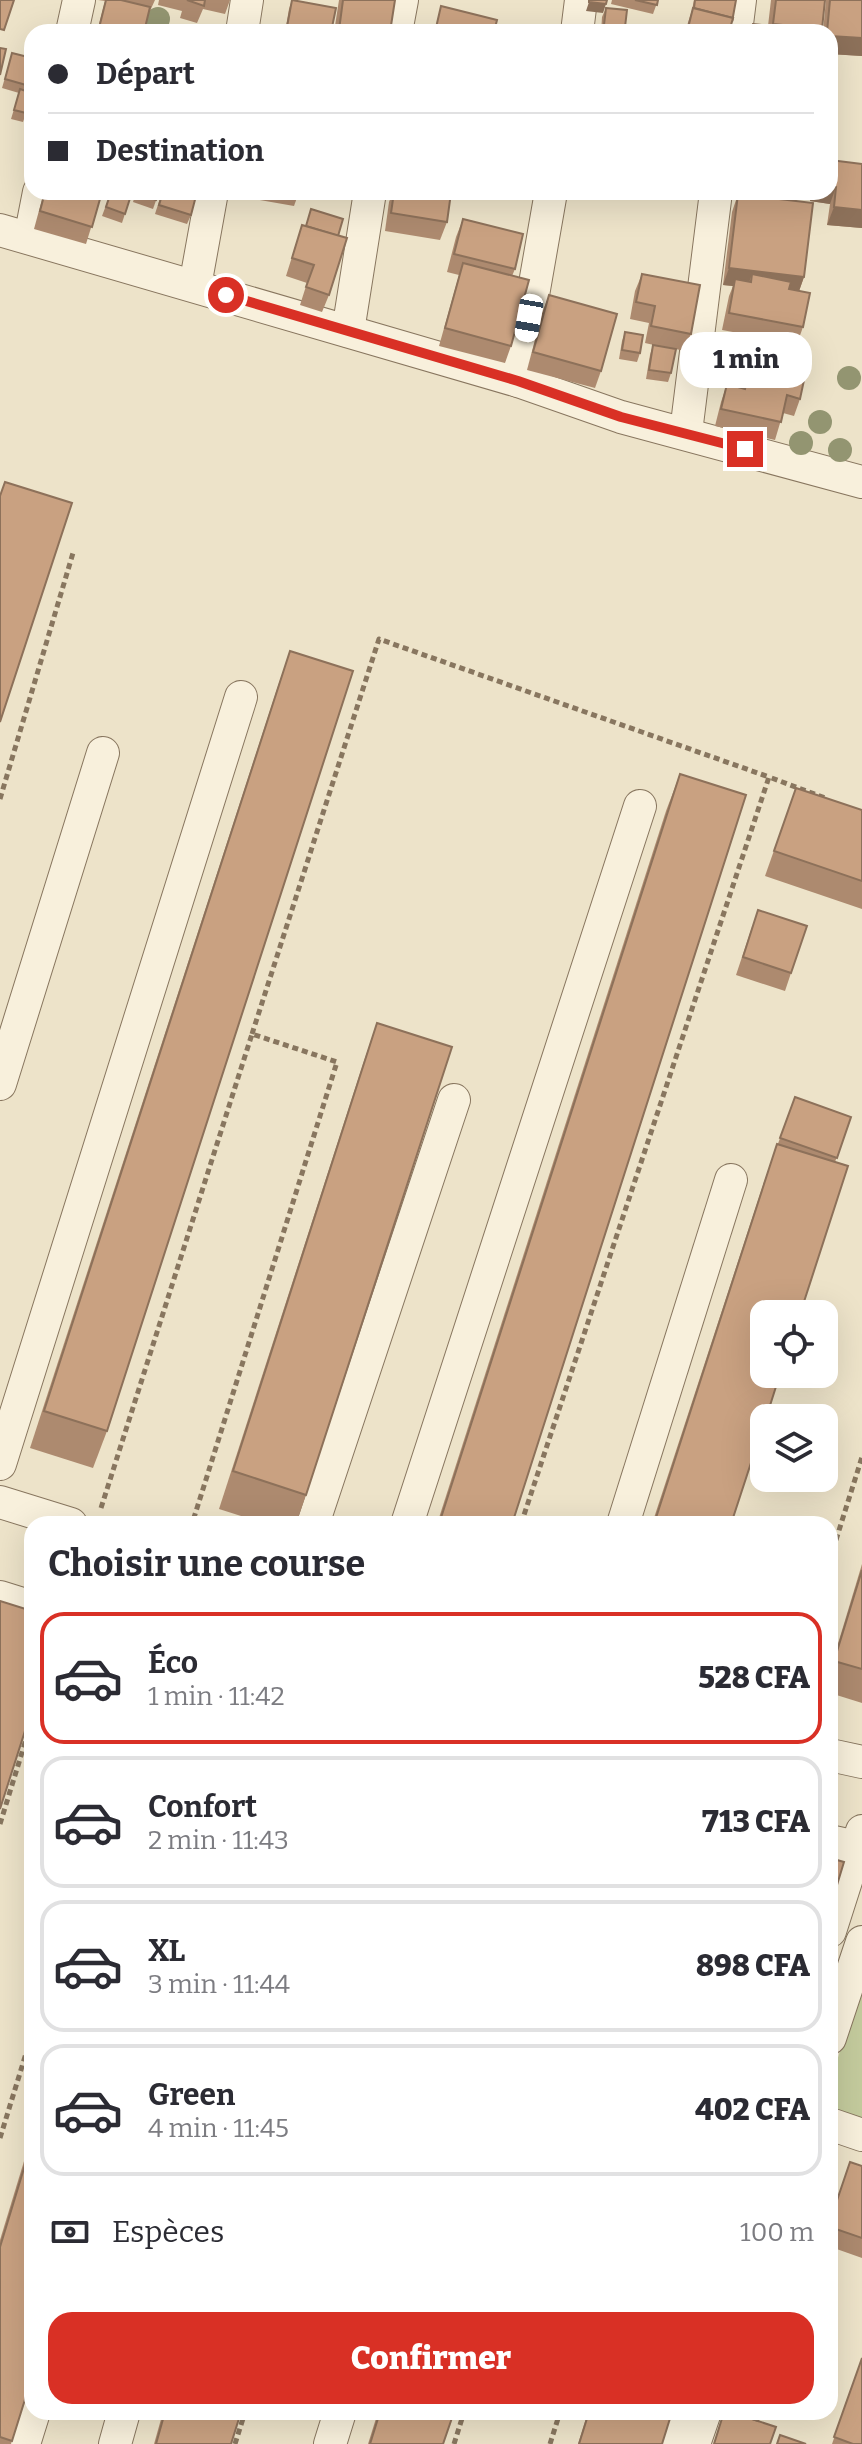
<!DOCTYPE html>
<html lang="fr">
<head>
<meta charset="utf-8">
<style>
  body { margin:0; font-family:Bitter,serif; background:#f7f7f7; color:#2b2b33; height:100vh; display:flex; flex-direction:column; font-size:30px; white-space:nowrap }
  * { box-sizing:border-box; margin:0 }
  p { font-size:26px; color:#7c7c81 }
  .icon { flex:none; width:44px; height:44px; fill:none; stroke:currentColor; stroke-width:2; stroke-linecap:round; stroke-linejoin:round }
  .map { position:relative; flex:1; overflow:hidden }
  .panel { position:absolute; left:24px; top:1516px; width:814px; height:904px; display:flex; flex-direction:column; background:#fff; border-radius:24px; box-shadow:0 8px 32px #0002 }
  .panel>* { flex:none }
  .banner { position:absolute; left:24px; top:24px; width:814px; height:176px; border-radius:24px; box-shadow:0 8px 32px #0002; display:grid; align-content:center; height:176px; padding:0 24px; background:#fff }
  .fabs { position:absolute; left:750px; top:1300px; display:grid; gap:16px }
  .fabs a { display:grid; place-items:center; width:88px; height:88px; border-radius:16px; background:#fff; box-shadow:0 8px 32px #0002; font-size:40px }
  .end { position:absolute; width:36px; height:36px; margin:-18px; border:10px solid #d93025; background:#fff; box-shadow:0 0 0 4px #fff }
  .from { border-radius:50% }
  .bubble { position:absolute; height:56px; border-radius:24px; background:#fff; box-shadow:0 8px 32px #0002; font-size:26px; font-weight:800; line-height:56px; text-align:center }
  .car { position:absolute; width:24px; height:48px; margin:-24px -12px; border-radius:10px; box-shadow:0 0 6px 2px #0007; background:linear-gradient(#fff 24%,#345 0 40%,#fff 0 76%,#345 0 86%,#fff 0) }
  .banner b { display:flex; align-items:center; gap:28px; height:76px; font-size:30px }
  .banner b+b { border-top:2px solid #e1e1e2 }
  .banner i { width:20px; height:20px; background:#2b2b33 }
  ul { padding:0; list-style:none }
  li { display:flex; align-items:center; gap:24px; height:132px; margin:0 16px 12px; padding:0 8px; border:4px solid #e1e1e2; border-radius:24px }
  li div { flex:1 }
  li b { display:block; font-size:30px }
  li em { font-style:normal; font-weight:800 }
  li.active { border-color:#d93025 }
  li>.icon { width:72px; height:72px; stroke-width:1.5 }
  h2 { padding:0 24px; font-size:36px; line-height:96px }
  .pay { display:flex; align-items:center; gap:20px; height:88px; padding:0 24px; font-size:30px }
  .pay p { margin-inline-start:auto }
  .button { display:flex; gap:16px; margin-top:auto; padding:16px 24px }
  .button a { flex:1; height:92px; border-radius:24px; background:#d93025; color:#fff; font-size:32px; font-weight:800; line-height:92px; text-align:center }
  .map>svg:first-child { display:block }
</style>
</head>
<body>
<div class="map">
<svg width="862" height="2444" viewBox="0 0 862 2444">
  <rect width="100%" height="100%" fill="#ede3c9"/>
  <path fill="#c4cb9d" d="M862,1981V2123L830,2113V2083Z"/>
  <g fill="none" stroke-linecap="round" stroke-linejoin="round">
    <defs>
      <g id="minor">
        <path d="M72,32L79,0"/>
        <path d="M242,32L247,0"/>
        <path d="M396,32L402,0"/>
        <path d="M577,32L581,0"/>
        <path d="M736,32L740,0"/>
        <path d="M0,230L518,381L621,417L862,482"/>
        <path d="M30,238L39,192"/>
        <path d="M195,286L212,192"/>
        <path d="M348,331L370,192"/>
        <path d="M518,381L551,192"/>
        <path d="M686,432L716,192"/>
        <path d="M0,1084L103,753"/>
        <path d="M0,1464L241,697"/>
        <path d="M0,1502L71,1524"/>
        <path d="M313,1524L454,1100"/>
        <path d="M407,1524L640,806"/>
        <path d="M623,1524L731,1180"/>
        <path d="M0,1597L32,1607"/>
        <path d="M830,1755L862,1762"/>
        <path d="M830,1841L857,1847"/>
        <path d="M830,1931L862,1831"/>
        <path d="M830,2038L862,1942"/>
        <path d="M830,2124L862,2135"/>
        <path d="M24,2444L34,2412"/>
        <path d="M115,2444L124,2412"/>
        <path d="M330,2444L340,2412"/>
        <path d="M663,2444L673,2412"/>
        <path d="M694,2444L705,2412"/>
      </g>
    </defs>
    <use href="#minor" stroke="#88765f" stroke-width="34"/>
    <g stroke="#88765f" stroke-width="5" stroke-dasharray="6 4" stroke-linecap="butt">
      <path d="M0,799L73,553"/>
      <path d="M252,1034L379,639L769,777"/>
      <path d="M101,1508L252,1034L337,1062L192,1524"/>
      <path d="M521,1524L769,777L825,798"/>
      <path d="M830,1559L862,1457"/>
      <path d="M0,1824L32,1720"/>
      <path d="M0,2138L32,2034"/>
      <path d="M235,2444L245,2412"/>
      <path d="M454,2444L464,2412"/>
      <path d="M550,2444L560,2412"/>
    </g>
    <use href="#minor" stroke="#f8f0dc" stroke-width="32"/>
  </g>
  <g fill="#939571">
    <circle cx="158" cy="19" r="12"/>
    <circle cx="849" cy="378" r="12"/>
    <circle cx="820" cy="422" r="12"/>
    <circle cx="801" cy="443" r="12"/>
    <circle cx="840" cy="450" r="12"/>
  </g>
  <g fill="#ad8a6f">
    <path d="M98,0H155L150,11H149L144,32H97L105,1Z"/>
    <path d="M159,0H230L225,14L203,9L197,23L180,18L182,11L158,5Z"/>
    <path d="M292,0L331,32H285L289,9Z"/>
    <path d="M339,0H395L390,32H334Z"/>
    <path d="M612,0H658L653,14L611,4Z"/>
    <path d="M694,0H736L732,22L729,32H685L692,10Z"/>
    <path d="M771,0H825L821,32H750L753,24L768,26Z"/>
    <path d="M826,0H862V56L830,54V32H823Z"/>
    <path d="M606,8L623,32H601L602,17Z"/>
    <path d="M12,53L26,85L24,90L26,113L23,122L11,119L19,93L2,88Z"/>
    <path d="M862,164V228L827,225L830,204L810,201L811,192H830Z"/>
    <path d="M44,192H102L86,244L34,229Z"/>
    <path d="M111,192H132L122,223L102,216Z"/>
    <path d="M136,192H159L153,209L133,202Z"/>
    <path d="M162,192L191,215L187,224L155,214Z"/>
    <path d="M244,192H299L294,206L243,197Z"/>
    <path d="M393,192H442L447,222L440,240L385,231L389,202Z"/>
    <path d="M738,194L804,277L799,291L803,327L797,344L722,330L729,296L733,286L723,285L732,212Z"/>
    <path d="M463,219L515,269L512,276L511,346L505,363L439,346L459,275L447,272L456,237Z"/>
    <path d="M302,225L338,236L329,295L322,312L300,305L307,283L286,276Z"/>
    <path d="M642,274L691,334L684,351L676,349L671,373L668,382L646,379L650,355L653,345L667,348L645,343L649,323L630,319L635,291Z"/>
    <path d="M549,295L601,371L595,388L527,370L542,313Z"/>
    <path d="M625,332L640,353L637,362L619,359L622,341Z"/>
    <path d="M754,353L800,399L794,416L783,413L775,440L715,426L721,402L727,384L743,389L747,371Z"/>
    <path d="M290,651L107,1431L93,1468L30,1448L277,689Z"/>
    <path d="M680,774L512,1524H437L666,811Z"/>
    <path d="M796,788L862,810V909L765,876Z"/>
    <path d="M752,927L791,973L785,991L736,975Z"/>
    <path d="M377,1023L306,1495L296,1524H266L219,1509L364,1061Z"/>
    <path d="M795,1097L851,1117L835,1162L731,1524H652L764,1182Z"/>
    <path d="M862,1564V1703L830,1693V1670Z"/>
    <path d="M32,2135V2377L11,2444H0V2240Z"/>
    <path d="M862,2166V2258L831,2247L830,2249V2220Z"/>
    <path d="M862,2358V2444H832Z"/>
    <path d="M163,2412H241L231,2444H154Z"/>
    <path d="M378,2412H454L443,2444H368Z"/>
    <path d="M588,2412H672L662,2444H578Z"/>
  </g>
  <g fill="#8d715a">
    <path d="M589,2L606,4L603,13L586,11Z"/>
    <path d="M773,24L822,29L821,32H770Z"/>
    <path d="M604,25L625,27L623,32H602Z"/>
    <path d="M830,36L862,38V56L830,54Z"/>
    <path d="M830,186L836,187L830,204L810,201L813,192H830Z"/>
    <path d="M665,192H687L686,195Z"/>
    <path d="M692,192H714L712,197L692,194Z"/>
    <path d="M834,207L862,210V228L827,225Z"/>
    <path d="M729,268L804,277L798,294L752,274L747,288L735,279L733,286L723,285Z"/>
  </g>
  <g fill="#c9a181" stroke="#8d715a" stroke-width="2">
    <path d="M0,0H14L4,30L0,29Z"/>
    <path d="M106,0H121L150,7L144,32H115L99,28Z"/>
    <path d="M187,0H205L204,6Z"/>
    <path d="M292,0L336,8L331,32H286Z"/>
    <path d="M343,0H395L390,32H356L339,30Z"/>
    <path d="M589,0H607L606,4L589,2Z"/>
    <path d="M635,0H658L657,5Z"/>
    <path d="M695,0H736L732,22L733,18L694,8Z"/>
    <path d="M776,0H825L822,29L773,24Z"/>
    <path d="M830,0H862V38L830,36V32H827Z"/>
    <path d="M441,6L497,20L494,32H435Z"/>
    <path d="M606,8L627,10L625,27L604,25Z"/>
    <path d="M693,8L733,18L729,32H687Z"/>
    <path d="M753,24L815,31V32H752Z"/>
    <path d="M0,48L6,49L0,75Z"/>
    <path d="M12,53L32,58L26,85L5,79Z"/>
    <path d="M20,89L32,93L26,113L14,110Z"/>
    <path d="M830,160L862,164V210L834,207L836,187L830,186Z"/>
    <path d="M45,192H102L92,227L40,211Z"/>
    <path d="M111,192H132L125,214L106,207Z"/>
    <path d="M136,192H159L156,200L136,193Z"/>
    <path d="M163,192H197L191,215L159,205Z"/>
    <path d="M394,192H442L451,193L447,222L391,213Z"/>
    <path d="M738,194L813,203L804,277L729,268Z"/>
    <path d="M311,209L343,219L338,236L306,226Z"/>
    <path d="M463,219L523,234L515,269L454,254Z"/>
    <path d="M302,225L347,238L329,295L306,287L314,265L292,258Z"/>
    <path d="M463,263L529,280L511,346L445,328Z"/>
    <path d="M642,274L700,285L691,334L651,326L655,306L636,302Z"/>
    <path d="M752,274L791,282L789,289L810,293L803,327L729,313L735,279L751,282Z"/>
    <path d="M549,295L617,314L601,371L533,352Z"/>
    <path d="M625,332L643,335L640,353L622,350Z"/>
    <path d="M653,345L676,349L671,373L649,370Z"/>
    <path d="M754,353L807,366L800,399L787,395L781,422L721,409L727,384L745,389Z"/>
    <path d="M5,482L72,503L0,722V496Z"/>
    <path d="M290,651L353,671L107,1431L44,1411Z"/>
    <path d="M680,774L746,795L512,1524H439Z"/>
    <path d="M796,788L862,810V881L774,851Z"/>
    <path d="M758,910L807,926L791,973L743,957Z"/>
    <path d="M377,1023L452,1047L306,1495L233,1471Z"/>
    <path d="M795,1097L851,1117L837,1158L780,1138Z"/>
    <path d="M777,1144L848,1166L800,1314H764V1374H780L766,1418H764V1423L731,1524H654Z"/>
    <path d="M862,1570V1669L834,1661Z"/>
    <path d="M0,1601L32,1611V1709L0,1809Z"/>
    <path d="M830,1858L844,1862L830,1908Z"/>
    <path d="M32,2142V2377L12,2441L0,2437V2247Z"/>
    <path d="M850,2162L862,2166V2238L830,2227V2221Z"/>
    <path d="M862,2358V2444H853L834,2437Z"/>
    <path d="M165,2412H241L231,2444H156Z"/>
    <path d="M380,2412H454L443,2444H370Z"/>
    <path d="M589,2412H672L662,2444H579Z"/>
    <path d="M724,2412H731L776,2427L770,2444H714Z"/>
    <path d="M737,2412H761L758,2421L736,2414Z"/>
    <path d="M780,2435L806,2444H777Z"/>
  </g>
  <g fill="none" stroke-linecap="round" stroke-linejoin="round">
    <path stroke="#d93025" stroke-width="10" d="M226,295L518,381L621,417L745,449"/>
  </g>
</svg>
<div class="fabs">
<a><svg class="icon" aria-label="locate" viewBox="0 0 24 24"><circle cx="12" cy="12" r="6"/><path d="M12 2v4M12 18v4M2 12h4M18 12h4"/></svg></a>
<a><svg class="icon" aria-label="layers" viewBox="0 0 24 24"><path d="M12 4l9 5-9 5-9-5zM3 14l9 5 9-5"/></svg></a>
</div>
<i class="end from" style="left:226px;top:295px"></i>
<i class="end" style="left:745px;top:449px"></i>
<div class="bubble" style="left:680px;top:332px;width:132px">1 min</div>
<i class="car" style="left:529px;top:318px;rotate:190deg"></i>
<div class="banner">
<b><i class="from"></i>Départ</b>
<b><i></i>Destination</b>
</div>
<section class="panel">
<h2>Choisir une course</h2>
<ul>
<li class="active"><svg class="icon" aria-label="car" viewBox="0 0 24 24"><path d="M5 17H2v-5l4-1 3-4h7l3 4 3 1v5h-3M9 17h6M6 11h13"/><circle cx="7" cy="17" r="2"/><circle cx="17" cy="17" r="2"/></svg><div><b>Éco</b><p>1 min · 11:42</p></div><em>528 CFA</em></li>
<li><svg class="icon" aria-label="car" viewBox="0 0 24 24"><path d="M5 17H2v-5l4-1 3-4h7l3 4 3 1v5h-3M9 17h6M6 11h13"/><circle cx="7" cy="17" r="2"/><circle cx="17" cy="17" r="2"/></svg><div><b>Confort</b><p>2 min · 11:43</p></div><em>713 CFA</em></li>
<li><svg class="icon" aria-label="car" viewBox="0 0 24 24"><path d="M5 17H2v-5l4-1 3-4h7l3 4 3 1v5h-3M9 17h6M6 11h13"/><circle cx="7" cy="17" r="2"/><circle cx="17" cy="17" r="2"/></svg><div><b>XL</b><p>3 min · 11:44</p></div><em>898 CFA</em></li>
<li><svg class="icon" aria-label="car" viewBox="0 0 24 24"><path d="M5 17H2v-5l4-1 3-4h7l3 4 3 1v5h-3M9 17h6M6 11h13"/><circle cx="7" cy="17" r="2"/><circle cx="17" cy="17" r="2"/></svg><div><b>Green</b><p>4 min · 11:45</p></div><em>402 CFA</em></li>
</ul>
<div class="pay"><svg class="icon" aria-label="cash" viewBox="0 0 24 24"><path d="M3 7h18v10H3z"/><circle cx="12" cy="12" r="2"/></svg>Espèces<p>100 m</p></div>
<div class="button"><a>Confirmer</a></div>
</section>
</div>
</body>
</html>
